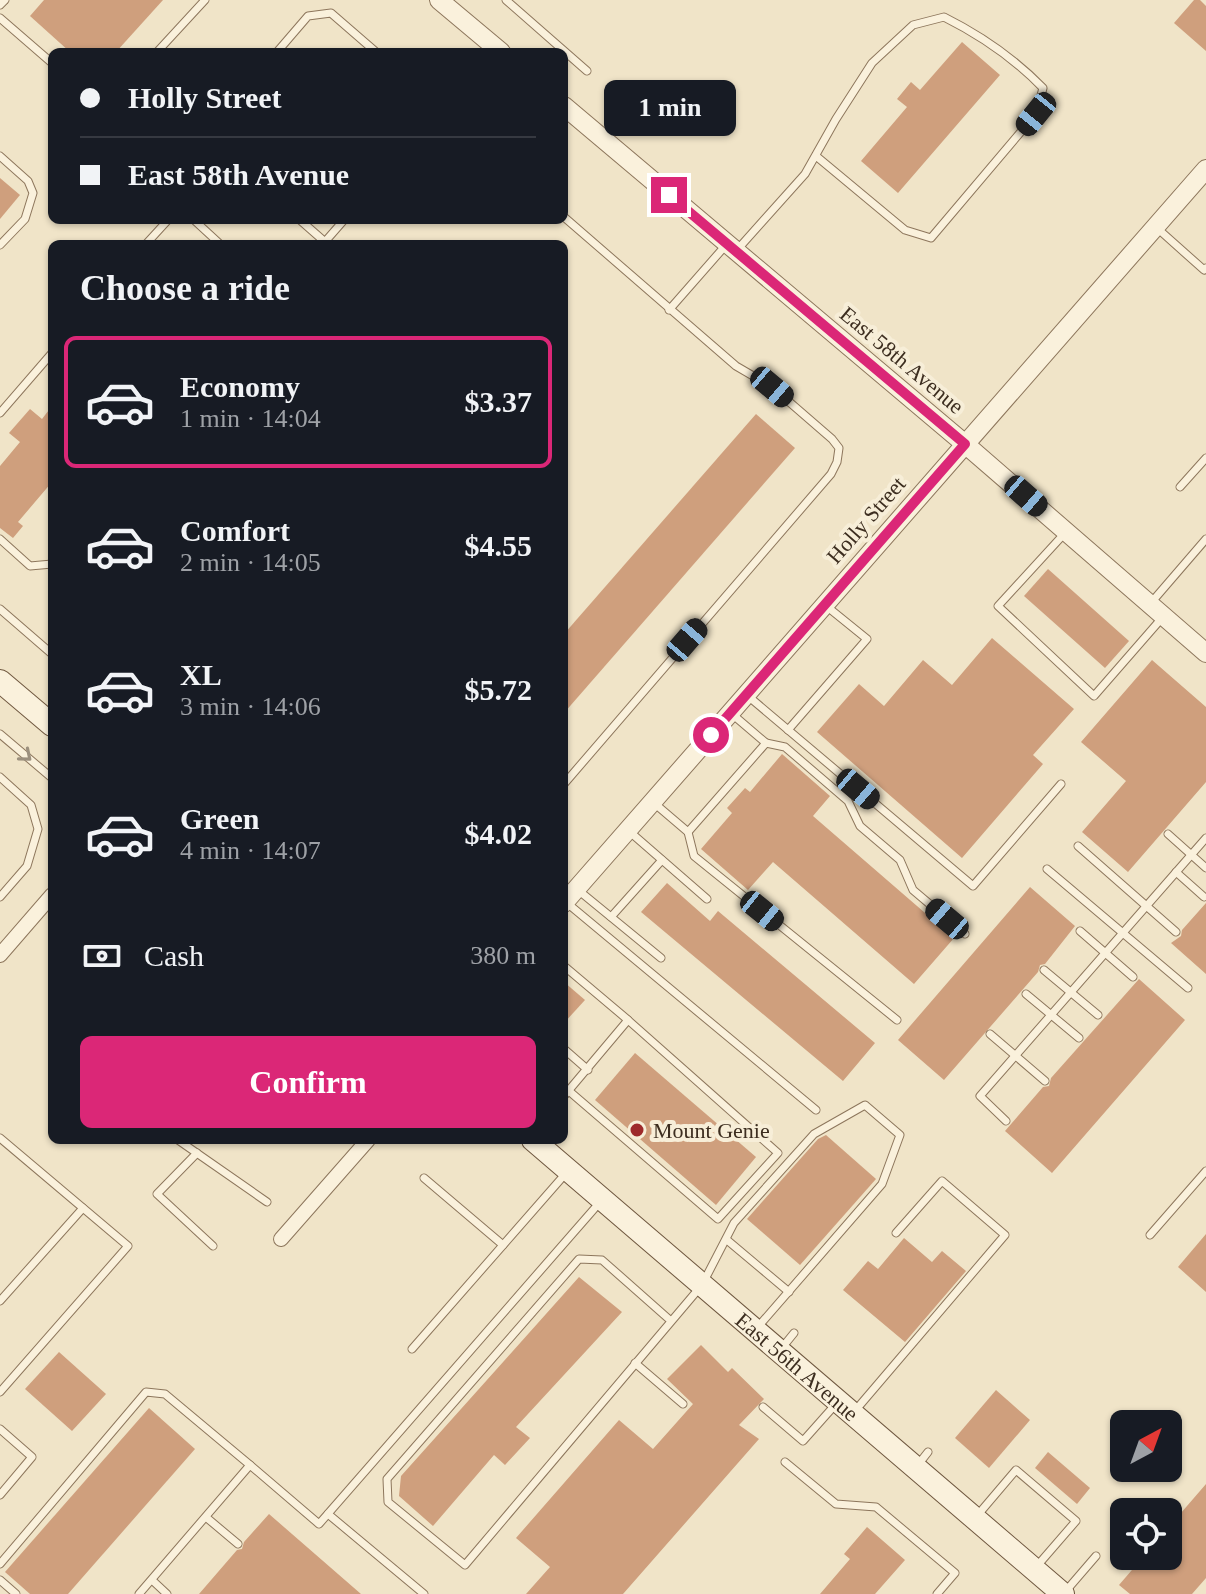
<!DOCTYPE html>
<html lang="en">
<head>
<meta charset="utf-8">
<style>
  body { margin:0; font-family:"Times New Roman",serif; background:#20242c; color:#f1f3f6; height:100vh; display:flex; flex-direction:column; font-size:30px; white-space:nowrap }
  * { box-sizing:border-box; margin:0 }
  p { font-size:26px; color:#9ea1a6 }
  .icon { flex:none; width:44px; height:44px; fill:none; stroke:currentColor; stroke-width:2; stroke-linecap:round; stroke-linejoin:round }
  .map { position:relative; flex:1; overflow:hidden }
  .details { position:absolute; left:48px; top:240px; width:520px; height:904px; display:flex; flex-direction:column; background:#171b24; border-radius:12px; box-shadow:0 2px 6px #0004 }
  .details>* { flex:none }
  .guide { position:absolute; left:48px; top:48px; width:520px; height:176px; border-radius:12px; box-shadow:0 2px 6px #0004; display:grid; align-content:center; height:176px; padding:0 32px; background:#171b24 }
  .needle { width:52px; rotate:41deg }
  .tools { position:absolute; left:1110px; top:1410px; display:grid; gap:16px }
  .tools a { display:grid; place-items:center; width:72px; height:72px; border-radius:12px; background:#171b24; box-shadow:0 2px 6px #0004; font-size:40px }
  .end { position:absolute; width:36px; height:36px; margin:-18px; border:10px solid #db2777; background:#fff; box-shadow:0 0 0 4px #fff }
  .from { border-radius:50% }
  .bubble { position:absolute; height:56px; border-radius:12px; background:#171b24; box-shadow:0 2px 6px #0004; font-size:26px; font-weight:600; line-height:56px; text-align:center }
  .car { position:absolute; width:24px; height:48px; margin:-24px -12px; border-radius:10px; box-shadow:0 0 6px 2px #0007; background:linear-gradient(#222 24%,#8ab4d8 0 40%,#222 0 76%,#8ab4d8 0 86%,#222 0) }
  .guide b { display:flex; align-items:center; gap:28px; height:76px; font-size:30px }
  .guide b+b { border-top:2px solid #363941 }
  .guide i { width:20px; height:20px; background:#f1f3f6 }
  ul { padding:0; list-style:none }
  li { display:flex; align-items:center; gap:24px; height:132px; margin:0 16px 12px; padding:0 16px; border:4px solid transparent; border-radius:12px }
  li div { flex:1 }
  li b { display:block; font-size:30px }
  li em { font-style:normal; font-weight:600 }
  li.current { border-color:#db2777 }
  li>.icon { width:72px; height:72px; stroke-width:1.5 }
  h2 { padding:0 32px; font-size:36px; line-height:96px }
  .pay { display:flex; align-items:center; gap:20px; height:88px; padding:0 32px; font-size:30px }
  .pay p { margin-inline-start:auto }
  .cta { display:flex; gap:16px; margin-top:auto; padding:16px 32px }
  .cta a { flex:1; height:92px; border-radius:12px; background:#db2777; color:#fff; font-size:32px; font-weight:600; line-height:92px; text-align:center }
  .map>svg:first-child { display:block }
</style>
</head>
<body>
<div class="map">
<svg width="1206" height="1594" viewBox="0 0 1206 1594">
  <rect width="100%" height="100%" fill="#f0e4c8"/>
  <g fill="#cf9f7d">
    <path d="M44,0H163L116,52H70L30,16Z"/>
    <path d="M1194,0H1200L1206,6V51L1174,23Z"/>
    <path d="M962,42L1000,75L898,193L861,161L907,107L897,99L911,82L920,90Z"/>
    <path d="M0,178L20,195L0,219Z"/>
    <path d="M52,406V482L18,522L23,526L13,538L0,528V466L20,442L9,433L30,409L42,419Z"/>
    <path d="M756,414L795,448L564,713V634Z"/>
    <path d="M1048,569L1129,641L1105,668L1024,596Z"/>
    <path d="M992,638L1074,709L1033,755L1043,764L962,858L817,732L859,684L884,706L923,660L952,685Z"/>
    <path d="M1152,660L1206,707V782L1128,872L1082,832L1126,781L1081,742Z"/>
    <path d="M782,754L830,796L813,816L954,938L914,984L773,862L748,890L701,849L732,813L727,808L745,788L750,792Z"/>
    <path d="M667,883L710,921L718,911L875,1043L843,1081L641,912Z"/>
    <path d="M1030,887L1075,926L1045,964L1040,965L1038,972L944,1080L898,1040Z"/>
    <path d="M1206,903V974L1171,943L1181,936L1182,930Z"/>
    <path d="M1139,979L1185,1020L1052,1173L1005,1131L1043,1087L1049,1086L1051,1078Z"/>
    <path d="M564,982L585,1000L564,1023Z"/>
    <path d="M635,1053L756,1157L716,1205L595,1100Z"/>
    <path d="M826,1135L876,1179L800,1265L747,1219L818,1139Z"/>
    <path d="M1206,1234V1292L1178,1267Z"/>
    <path d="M904,1238L932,1262L942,1251L966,1271L905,1342L843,1290L868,1261L878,1269Z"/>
    <path d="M579,1277L622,1312L516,1427L530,1438L505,1465L494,1455L433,1526L399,1496L401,1476Z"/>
    <path d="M701,1345L728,1372L732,1368L764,1399L739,1425L759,1439L623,1594H526L550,1567L516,1538L619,1420L653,1449L693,1404L667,1379Z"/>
    <path d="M59,1352L106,1394L72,1431L25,1389Z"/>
    <path d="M996,1390L1030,1420L989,1468L955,1438Z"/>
    <path d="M149,1408L195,1449L68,1594H30L5,1572Z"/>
    <path d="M1048,1452L1090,1488L1077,1504L1035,1468Z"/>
    <path d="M1206,1484V1578L1192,1594H1130L1119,1585L1144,1556H1168V1528Z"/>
    <path d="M269,1514L361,1594H199L237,1550L242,1549L244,1542Z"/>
    <path d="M867,1527L905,1560L875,1594H820L850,1559L844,1554Z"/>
  </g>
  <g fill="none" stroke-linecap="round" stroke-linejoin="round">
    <defs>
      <g id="service">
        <path d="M506,0L587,71"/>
        <path d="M0,5L5,0"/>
        <path d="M0,18L52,63"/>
        <path d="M157,52L205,0"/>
        <path d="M277,52L308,16L331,13L376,52"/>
        <path d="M0,156L28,181L33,193L25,219L0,245"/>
        <path d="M564,217L736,366L772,387L832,439L839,448L837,462L831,474L564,784"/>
        <path d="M194,220L220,244"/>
        <path d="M300,220L325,242"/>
        <path d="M1157,228L1204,270L1206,268"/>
        <path d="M146,244L168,220"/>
        <path d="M323,244L344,220"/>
        <path d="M737,250L805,174L836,119L872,63L913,25L944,17C982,36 1013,57 1043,88L1036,114L931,238L905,230L816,156"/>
        <path d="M669,310L726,245"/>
        <path d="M0,413L52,353"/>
        <path d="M1180,487L1206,458"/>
        <path d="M1064,534L998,606L1094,696L1162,618"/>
        <path d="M0,539L30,566L52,564"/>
        <path d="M1150,604L1206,539"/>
        <path d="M0,609L52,654"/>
        <path d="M748,696L973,886L1061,784"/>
        <path d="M788,730L867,639L825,605"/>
        <path d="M0,734L52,778"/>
        <path d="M766,743L785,747L848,801L860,826L900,860L913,890L965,934"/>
        <path d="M0,777L31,805L38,829L27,866L0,897"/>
        <path d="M654,803L688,832L766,743L732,714"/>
        <path d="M630,832L707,899"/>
        <path d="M688,832L694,856L897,1020"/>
        <path d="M1168,834L1206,868"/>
        <path d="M1078,846L1176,932"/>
        <path d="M1047,869L1188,988"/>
        <path d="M1176,872L1204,897"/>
        <path d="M578,890L661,958"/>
        <path d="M567,903L816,1110"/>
        <path d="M611,917L662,860"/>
        <path d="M1080,931L1133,977"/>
        <path d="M564,966L628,1020L564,1096"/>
        <path d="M1044,970L1098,1015"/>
        <path d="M1026,994L1079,1038"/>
        <path d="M990,1034L1045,1081"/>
        <path d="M564,1049L588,1070"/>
        <path d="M569,1091L718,1219L778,1153L628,1020"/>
        <path d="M1006,1121L980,1096L1206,838"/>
        <path d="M0,1138L128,1246L0,1392"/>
        <path d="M178,1140L267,1202"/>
        <path d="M197,1153L157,1194L213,1246"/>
        <path d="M424,1178L503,1245"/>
        <path d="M1150,1235L1206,1171"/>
        <path d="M727,1240L789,1292"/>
        <path d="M0,1301L83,1208"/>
        <path d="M671,1321L602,1260L579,1259L387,1479L388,1502L465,1565L702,1285L734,1223L814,1134L865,1105L900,1135L882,1184L757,1328"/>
        <path d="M412,1349L567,1172"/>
        <path d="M781,1349L794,1333"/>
        <path d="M635,1363L683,1404"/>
        <path d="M763,1407L803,1441L835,1405"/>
        <path d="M854,1412L1005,1235L942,1181L896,1233"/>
        <path d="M0,1429L32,1457L0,1495"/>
        <path d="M785,1462L836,1504L876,1507L955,1573L937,1594"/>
        <path d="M917,1466L928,1452"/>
        <path d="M328,1514L424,1594"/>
        <path d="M976,1517L1016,1470L1076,1521L1037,1566"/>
        <path d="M207,1518L238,1544"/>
        <path d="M0,1564L146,1392L165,1394L250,1465"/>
        <path d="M0,1580L16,1594"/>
        <path d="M152,1580L167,1594"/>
        <path d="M1065,1592L1096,1556"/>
        <path d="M139,1594L250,1465L319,1524L601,1201"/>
      </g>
      <g id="minor">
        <path d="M0,955L52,895"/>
        <path d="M281,1239L368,1140"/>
      </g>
      <g id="tertiary">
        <path d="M439,0L501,52"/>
        <path d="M564,106L965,444L1206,653"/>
        <path d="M564,903L1206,169"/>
      </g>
      <g id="secondary">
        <path d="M0,681L52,725"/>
        <path id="s1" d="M533,1140L1063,1594"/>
      </g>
    </defs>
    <use href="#service" stroke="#8d765c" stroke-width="9"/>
    <use href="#minor" stroke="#8d765c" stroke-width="16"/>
    <use href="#tertiary" stroke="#8d765c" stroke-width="20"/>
    <use href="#secondary" stroke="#6f573f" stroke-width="24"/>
    <use href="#service" stroke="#faf1dc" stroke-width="7"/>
    <use href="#minor" stroke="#faf1dc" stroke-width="14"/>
    <use href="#tertiary" stroke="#faf1dc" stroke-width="18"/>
    <use href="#secondary" stroke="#faf1dc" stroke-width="22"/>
  </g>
  <defs><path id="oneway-chevron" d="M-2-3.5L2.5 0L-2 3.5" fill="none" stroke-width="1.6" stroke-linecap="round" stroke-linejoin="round" transform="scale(2)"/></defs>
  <use stroke="#9c907e" href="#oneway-chevron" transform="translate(26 756) rotate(40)"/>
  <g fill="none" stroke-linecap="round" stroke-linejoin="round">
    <path stroke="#db2777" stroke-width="10" d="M669,195L965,444L711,735"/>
  </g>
  <circle fill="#9e2a2b" stroke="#f7eed8" stroke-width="3" cx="637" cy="1130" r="8"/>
  <g text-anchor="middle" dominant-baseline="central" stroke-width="8" stroke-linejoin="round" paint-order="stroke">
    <g font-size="22" fill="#3d2e20" stroke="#f7eed8">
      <text transform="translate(902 360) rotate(40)">East 58th Avenue</text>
      <text transform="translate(866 520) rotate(-49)">Holly Street</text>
      <text stroke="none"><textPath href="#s1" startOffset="348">East 56th Avenue</textPath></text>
    </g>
    <g font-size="22" fill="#3d2e20" stroke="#f7eed8" text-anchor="start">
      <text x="653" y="1130">Mount Genie</text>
    </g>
  </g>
</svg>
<div class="tools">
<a><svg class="needle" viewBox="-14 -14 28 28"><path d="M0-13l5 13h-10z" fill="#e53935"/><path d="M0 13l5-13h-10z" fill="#9ea1a6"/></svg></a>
<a><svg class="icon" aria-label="locate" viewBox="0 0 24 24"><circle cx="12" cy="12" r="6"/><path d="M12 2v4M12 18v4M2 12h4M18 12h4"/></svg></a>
</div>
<i class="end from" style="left:711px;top:735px"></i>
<i class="end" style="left:669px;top:195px"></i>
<div class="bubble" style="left:604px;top:80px;width:132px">1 min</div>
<i class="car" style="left:1036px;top:114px;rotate:219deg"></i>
<i class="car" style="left:772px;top:387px;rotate:130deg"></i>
<i class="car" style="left:1026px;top:496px;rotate:131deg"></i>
<i class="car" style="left:687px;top:640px;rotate:41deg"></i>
<i class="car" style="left:858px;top:789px;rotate:130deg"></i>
<i class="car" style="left:762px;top:911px;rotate:129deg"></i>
<i class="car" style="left:947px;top:919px;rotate:310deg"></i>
<div class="guide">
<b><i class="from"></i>Holly Street</b>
<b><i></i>East 58th Avenue</b>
</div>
<section class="details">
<h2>Choose a ride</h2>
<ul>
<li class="current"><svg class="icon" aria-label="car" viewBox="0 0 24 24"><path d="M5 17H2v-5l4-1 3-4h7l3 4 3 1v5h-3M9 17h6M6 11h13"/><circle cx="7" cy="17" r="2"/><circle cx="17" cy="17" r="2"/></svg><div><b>Economy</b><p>1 min · 14:04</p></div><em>$3.37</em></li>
<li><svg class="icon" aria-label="car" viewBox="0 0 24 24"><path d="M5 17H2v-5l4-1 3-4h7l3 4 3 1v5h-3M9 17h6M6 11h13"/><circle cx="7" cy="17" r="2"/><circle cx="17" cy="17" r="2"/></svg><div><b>Comfort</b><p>2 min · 14:05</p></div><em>$4.55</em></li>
<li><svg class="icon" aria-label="car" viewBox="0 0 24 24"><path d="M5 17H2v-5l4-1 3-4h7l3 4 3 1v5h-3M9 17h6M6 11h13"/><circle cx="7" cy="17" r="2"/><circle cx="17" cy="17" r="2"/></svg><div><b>XL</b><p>3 min · 14:06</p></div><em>$5.72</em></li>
<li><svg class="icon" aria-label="car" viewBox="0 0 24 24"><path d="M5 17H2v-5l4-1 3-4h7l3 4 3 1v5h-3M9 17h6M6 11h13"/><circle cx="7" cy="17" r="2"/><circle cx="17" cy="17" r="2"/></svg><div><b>Green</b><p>4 min · 14:07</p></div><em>$4.02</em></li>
</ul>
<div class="pay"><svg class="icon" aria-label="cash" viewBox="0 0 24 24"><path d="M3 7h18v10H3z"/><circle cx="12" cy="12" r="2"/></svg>Cash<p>380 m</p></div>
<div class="cta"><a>Confirm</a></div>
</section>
</div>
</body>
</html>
